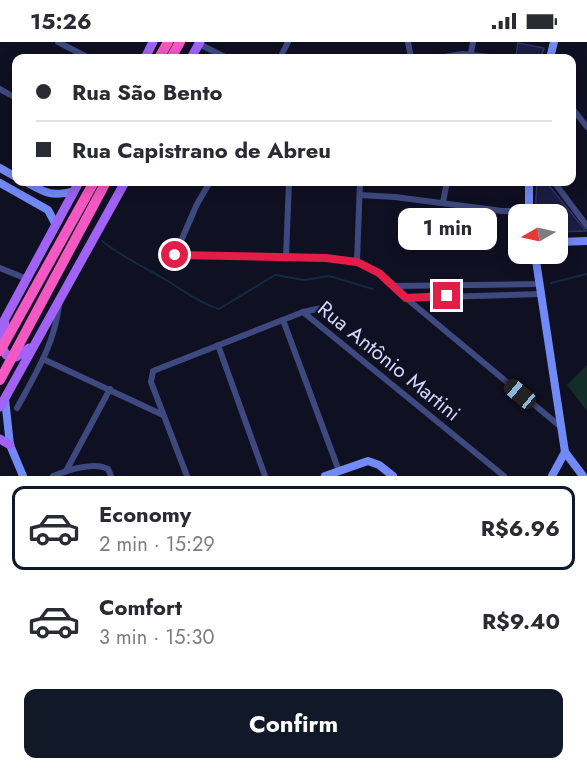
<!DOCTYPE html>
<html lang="en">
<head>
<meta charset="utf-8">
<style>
  body { margin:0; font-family:Jost,sans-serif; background:#f7f7f7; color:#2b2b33; height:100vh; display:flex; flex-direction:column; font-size:22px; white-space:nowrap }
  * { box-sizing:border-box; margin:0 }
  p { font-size:20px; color:#7c7c81 }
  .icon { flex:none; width:33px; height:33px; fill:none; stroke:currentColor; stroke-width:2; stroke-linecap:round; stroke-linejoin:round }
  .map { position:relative; height:434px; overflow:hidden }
  .details { display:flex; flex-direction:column; background:#fff; flex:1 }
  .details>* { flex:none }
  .guide { position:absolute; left:12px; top:12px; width:564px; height:132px; border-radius:12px; box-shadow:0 3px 15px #0003; display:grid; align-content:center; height:132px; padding:0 24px; background:#fff }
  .needle { width:39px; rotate:261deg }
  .tools { position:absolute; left:508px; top:162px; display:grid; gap:12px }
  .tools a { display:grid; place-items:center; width:60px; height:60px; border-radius:12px; background:#fff; box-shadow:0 3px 15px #0003; font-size:30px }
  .end { position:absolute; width:27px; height:27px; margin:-14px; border:8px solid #e11d48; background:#fff; box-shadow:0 0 0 3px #fff }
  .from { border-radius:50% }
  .bubble { position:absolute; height:42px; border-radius:12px; background:#fff; box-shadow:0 3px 15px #0003; font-size:20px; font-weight:700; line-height:42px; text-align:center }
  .car { position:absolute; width:18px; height:36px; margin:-18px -9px; border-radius:8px; box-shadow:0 0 4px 2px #0007; background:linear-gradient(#222 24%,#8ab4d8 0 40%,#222 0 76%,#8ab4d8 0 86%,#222 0) }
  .guide b { display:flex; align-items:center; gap:21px; height:57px; font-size:22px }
  .guide b+b { border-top:2px solid #e1e1e2 }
  .guide i { width:15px; height:15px; background:#2b2b33 }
  ul { padding:10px 0 0; list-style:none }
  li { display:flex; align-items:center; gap:18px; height:84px; margin:0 12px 9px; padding:0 12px; border:3px solid transparent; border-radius:12px }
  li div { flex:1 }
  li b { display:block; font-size:22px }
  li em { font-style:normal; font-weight:700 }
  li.selected { border-color:#111827 }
  li>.icon { width:54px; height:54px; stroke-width:1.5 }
  .action { display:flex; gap:12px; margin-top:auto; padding:12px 24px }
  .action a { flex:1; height:69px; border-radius:12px; background:#111827; color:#fff; font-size:24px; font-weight:700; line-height:69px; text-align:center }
  .status { display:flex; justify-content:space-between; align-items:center; height:42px; padding:0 30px; background:#fff; direction:ltr }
  .status svg { height:16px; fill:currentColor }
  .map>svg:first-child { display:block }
</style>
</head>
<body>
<div class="status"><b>15:26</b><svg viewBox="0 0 49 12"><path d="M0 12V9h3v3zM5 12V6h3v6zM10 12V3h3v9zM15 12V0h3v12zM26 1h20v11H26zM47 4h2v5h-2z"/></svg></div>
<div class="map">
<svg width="587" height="434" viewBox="0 0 587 434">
  <rect width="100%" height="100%" fill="#101023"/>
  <path fill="#132d27" d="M587,323V369L567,343Z"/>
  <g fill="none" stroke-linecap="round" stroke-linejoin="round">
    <g stroke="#0f2c43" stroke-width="2">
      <path d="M102,199C122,215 144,225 166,238C183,248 199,261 219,267L275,233L304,238L329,234L373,247"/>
      <path d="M551,241L587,232"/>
    </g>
  </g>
  <g fill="#1d1d43" stroke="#31316d" stroke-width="1.5">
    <path d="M518,1L544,6L541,16L516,14Z"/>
    <path d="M537,140H546L586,189L558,190V172H535Z"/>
  </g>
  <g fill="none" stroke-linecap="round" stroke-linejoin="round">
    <g stroke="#3e497f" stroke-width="6">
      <path d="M58,0L89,16"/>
      <path d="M408,0L411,16"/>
      <path d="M199,2L227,16"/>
      <path d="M280,16L288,0"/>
      <path d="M437,16L463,12L498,16"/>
      <path d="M470,16L473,0"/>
      <path d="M0,47L16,56"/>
      <path d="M572,66L587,85"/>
      <path d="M210,140L197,162L175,213L326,216L357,220L379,231L406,256L561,385"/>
      <path d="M554,140L587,184"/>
      <path d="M360,153L395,155L502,169H528"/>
      <path d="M443,160L447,140"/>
      <path d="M286,215L289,140"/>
      <path d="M357,220L360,140"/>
      <path d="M0,226L27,237"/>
      <path d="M392,244L539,242"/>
      <path d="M406,256L541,252"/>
      <path d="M303,270L504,434"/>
      <path d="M283,278L339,429"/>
      <path d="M218,303L265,434"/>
      <path d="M43,317L163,373"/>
      <path d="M17,366C35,333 55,301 59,263"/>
      <path d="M66,429L110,347"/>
      <path d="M53,434C68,428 93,419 108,427L111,434"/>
      <path d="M187,434L151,340L153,329L303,270L331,264"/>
    </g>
    <g stroke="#728af6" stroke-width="8">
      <path d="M550,16L554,0"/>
      <path d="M0,126L16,135"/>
      <path d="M26,140C46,151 51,155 74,149"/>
      <path d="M0,141L48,168L56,183"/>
      <path d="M529,172V140"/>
      <path d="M558,200L587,199"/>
      <path d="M535,212L565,410L552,434"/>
      <path d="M5,357L10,403L23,434"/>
      <path d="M565,410L583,434"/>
      <path d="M325,434L368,419L379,423L393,434"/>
    </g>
    <g stroke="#a163f5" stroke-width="9">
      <path d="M145,16L153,0"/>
      <path d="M191,16L200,0"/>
      <path d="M5,281L1,302L6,313L16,315L29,306"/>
      <path d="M0,286L79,140"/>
      <path d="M0,365L125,140"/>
      <path d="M0,397L10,403"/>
    </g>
    <g stroke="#f458c2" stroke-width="10">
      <path d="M159,16L168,0"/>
      <path d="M171,16L180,0"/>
      <path d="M0,309L94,140"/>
      <path d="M0,338L106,140"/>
    </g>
  </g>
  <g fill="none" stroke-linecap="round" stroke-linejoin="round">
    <path stroke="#e11d48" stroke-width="8" d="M175,213L326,216L357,220L379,231L406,256L447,254"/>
  </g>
  <g text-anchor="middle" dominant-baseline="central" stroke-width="4.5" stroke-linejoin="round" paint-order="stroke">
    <g font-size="21" fill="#d5d8fc" stroke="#101023">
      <text transform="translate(389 319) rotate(39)">Rua Antônio Martini</text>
    </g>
  </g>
</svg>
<div class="tools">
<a><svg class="needle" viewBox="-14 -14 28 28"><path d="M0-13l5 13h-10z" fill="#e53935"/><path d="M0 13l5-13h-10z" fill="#7c7c81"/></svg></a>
</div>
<i class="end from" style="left:175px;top:213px"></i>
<i class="end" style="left:447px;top:254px"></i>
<div class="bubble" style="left:398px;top:166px;width:99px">1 min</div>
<i class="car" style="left:520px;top:352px;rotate:310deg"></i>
<div class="guide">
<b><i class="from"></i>Rua São Bento</b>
<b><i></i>Rua Capistrano de Abreu</b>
</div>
</div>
<section class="details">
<ul>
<li class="selected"><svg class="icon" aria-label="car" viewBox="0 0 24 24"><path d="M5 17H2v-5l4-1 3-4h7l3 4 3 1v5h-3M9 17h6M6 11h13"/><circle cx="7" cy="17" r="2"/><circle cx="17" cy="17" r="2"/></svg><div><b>Economy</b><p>2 min · 15:29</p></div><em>R$6.96</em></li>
<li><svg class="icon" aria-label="car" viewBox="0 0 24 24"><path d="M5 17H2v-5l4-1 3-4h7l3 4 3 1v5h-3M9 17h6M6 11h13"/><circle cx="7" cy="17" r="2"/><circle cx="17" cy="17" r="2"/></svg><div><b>Comfort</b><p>3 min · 15:30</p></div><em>R$9.40</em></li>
</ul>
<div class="action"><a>Confirm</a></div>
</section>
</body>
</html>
